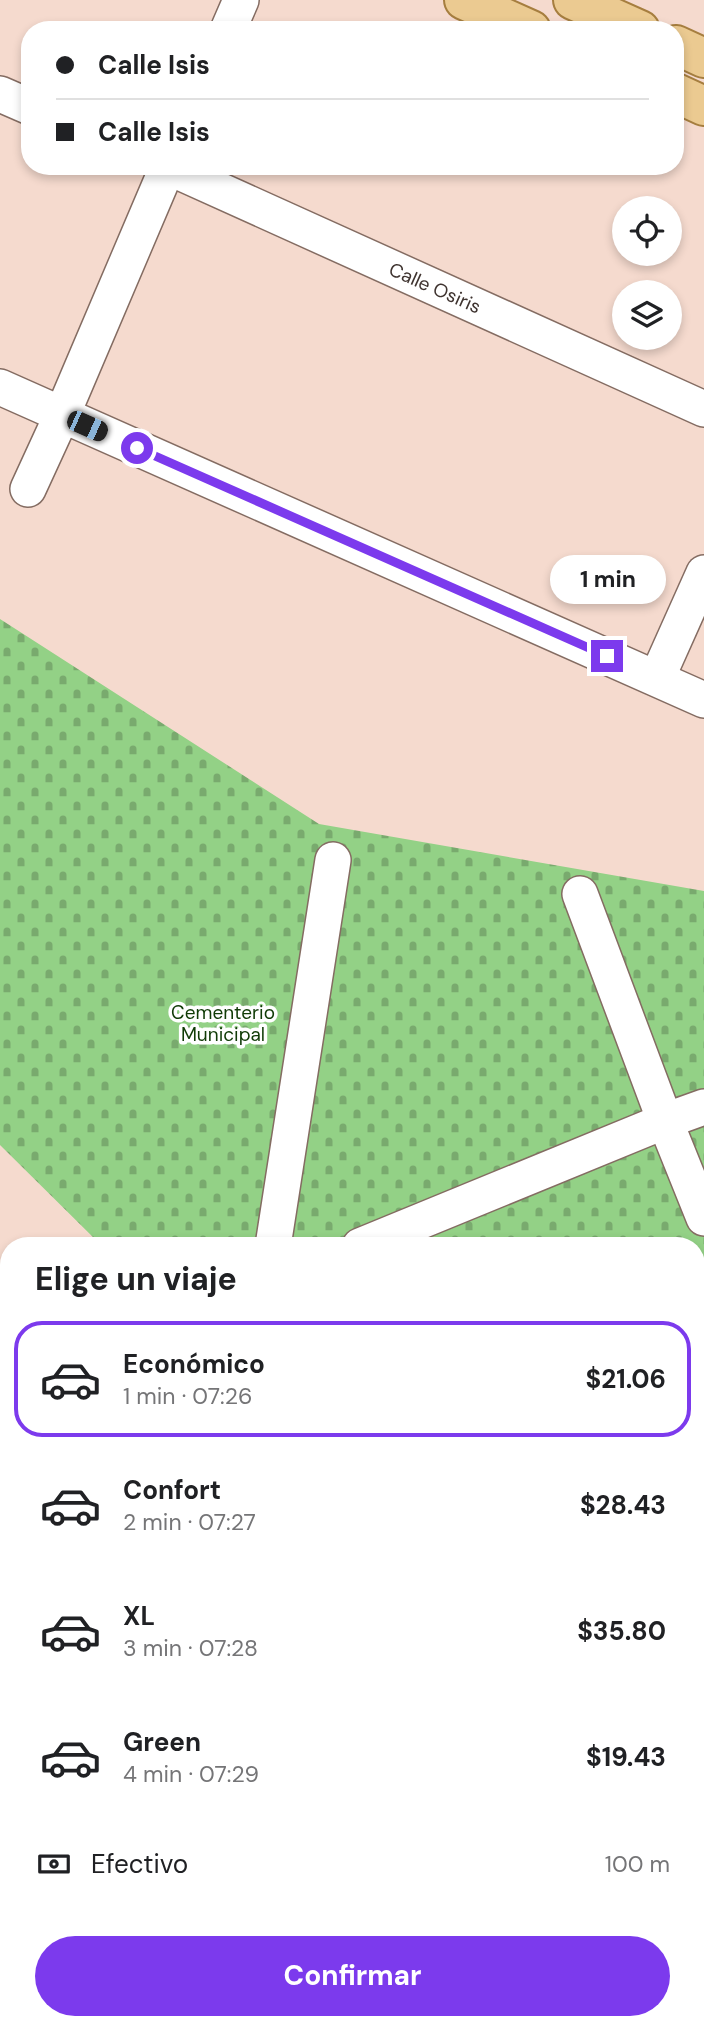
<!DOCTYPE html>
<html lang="es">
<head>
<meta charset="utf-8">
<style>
  body { margin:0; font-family:"DM Sans",sans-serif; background:#f6f6f6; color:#202124; height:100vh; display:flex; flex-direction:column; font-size:26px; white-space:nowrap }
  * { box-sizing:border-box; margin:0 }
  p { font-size:23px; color:#757577 }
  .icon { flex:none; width:38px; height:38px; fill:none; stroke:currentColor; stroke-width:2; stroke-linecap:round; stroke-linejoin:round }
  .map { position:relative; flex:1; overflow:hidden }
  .sheet { position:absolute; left:0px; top:1237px; width:705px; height:793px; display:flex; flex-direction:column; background:#fff; border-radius:28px 28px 0 0; box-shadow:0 4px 10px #0003 }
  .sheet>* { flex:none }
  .banner { position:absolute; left:21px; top:21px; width:663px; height:154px; border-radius:28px; box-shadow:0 4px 10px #0003; display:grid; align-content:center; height:154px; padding:0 35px; background:#fff }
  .fabs { position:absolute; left:612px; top:196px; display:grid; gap:14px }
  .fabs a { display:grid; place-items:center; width:70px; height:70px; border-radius:50%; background:#fff; box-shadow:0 4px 10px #0003; font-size:35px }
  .end { position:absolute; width:32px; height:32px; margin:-16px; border:9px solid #7c3aed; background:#fff; box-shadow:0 0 0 4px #fff }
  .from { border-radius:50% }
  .bubble { position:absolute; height:49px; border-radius:24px; background:#fff; box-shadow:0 4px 10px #0003; font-size:23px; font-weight:700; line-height:49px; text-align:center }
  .car { position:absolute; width:21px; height:42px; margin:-21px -10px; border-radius:9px; box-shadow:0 0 5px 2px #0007; background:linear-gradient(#222 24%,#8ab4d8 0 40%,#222 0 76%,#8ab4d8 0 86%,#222 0) }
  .banner b { display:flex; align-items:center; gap:24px; height:66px; font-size:26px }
  .banner b+b { border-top:2px solid #e0e0e0 }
  .banner i { width:18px; height:18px; background:#202124 }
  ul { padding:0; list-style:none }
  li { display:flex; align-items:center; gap:21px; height:116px; margin:0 14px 10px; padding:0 21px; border:4px solid transparent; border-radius:28px }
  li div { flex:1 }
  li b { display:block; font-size:26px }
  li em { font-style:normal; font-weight:700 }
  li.selected { border-color:#7c3aed }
  li>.icon { width:63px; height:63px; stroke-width:1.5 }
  h2 { padding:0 35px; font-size:32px; line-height:84px }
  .pay { display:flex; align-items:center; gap:18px; height:77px; padding:0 35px; font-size:26px }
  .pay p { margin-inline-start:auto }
  .button { display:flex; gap:14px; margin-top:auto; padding:14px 35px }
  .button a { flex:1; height:80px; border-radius:42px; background:#7c3aed; color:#fff; font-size:28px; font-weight:700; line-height:80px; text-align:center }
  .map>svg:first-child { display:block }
</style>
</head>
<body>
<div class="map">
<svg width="704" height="2029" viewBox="0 0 704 2029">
  <defs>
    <pattern id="cemetery-stones" width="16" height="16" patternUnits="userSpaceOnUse" patternTransform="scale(1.75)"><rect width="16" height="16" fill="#93d186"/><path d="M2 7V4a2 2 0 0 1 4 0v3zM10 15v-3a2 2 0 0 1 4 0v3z" fill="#79aa6e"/></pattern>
  </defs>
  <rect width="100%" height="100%" fill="#f5dace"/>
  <path fill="url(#cemetery-stones)" d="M0,619L319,824L704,891V1361L697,1365L696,1246H102L0,1145Z"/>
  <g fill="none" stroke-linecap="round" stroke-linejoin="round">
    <defs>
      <g id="minor">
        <path d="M228,30L241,0"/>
        <path d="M0,94L30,107"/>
        <path d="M166,166L704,409"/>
        <path d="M0,387L704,700"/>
        <path d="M28,489L62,415L168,166"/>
        <path d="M657,678L704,573"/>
        <path d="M580,894L665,1121L704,1218"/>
        <path d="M273,1246L333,860"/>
        <path d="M360,1246L665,1121L704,1107"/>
        <path d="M0,1352L9,1353"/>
        <path d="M0,1539L9,1481"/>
        <path d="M0,1745L9,1746"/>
        <path d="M0,1832L9,1833"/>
        <path d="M696,1854L704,1863"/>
        <path d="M0,1915L9,1917"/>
        <path d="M0,1970L9,1972"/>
        <path d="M141,2029L142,2021"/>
        <path d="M607,2029L608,2021"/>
      </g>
      <g id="major">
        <path d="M464,0L531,30"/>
        <path d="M573,0L640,30"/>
        <path d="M676,45L704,58"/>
        <path d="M676,93L704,106"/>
        <path d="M696,1399L704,1396"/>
        <path d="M696,1446L704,1442"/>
        <path d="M54,2029L59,2021"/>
        <path d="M102,2029L107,2021"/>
      </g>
    </defs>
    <use href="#minor" stroke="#846c62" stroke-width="38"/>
    <use href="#major" stroke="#a67e3f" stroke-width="42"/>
    <use href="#minor" stroke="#fff" stroke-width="35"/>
    <use href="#major" stroke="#ebca91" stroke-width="38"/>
  </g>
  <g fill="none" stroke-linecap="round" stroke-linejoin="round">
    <path stroke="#7c3aed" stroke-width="9" d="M137,448L607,656"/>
  </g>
  <g text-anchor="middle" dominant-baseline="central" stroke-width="7" stroke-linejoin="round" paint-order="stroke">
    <g font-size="19" fill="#3f3430" stroke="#fff">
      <text transform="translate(435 288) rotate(24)">Calle Osiris</text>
    </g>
    <g font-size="19" fill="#103b06" stroke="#fff">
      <text x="223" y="1012">Cementerio<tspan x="223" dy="22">Municipal</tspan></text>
    </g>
  </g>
</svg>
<div class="fabs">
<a><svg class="icon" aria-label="locate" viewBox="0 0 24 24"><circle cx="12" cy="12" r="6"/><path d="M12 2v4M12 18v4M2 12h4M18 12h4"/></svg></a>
<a><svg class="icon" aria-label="layers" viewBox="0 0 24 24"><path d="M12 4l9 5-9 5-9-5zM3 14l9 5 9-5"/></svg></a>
</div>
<i class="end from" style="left:137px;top:448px"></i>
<i class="end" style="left:607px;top:656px"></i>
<div class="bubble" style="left:550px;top:555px;width:116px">1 min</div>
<i class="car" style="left:87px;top:426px;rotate:114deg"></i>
<div class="banner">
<b><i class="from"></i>Calle Isis</b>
<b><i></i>Calle Isis</b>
</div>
<section class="sheet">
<h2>Elige un viaje</h2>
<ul>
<li class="selected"><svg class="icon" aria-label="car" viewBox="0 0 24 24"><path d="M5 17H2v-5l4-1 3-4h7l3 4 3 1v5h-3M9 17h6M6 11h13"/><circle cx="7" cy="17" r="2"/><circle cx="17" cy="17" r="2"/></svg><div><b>Económico</b><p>1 min · 07:26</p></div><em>$21.06</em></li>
<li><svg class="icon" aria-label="car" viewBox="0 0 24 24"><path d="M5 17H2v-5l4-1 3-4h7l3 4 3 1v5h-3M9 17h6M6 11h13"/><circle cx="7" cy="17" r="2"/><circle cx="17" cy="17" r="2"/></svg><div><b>Confort</b><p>2 min · 07:27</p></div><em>$28.43</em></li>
<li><svg class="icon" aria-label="car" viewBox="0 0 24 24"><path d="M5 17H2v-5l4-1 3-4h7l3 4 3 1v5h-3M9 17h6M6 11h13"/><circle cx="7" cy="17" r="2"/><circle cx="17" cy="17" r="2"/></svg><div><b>XL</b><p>3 min · 07:28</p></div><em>$35.80</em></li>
<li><svg class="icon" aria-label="car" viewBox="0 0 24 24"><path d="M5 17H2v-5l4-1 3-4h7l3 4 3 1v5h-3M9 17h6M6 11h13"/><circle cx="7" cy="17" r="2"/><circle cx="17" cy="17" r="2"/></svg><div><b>Green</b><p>4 min · 07:29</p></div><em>$19.43</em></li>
</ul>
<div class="pay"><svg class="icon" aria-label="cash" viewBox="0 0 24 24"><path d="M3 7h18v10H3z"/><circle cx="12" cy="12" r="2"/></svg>Efectivo<p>100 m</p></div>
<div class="button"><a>Confirmar</a></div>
</section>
</div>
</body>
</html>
